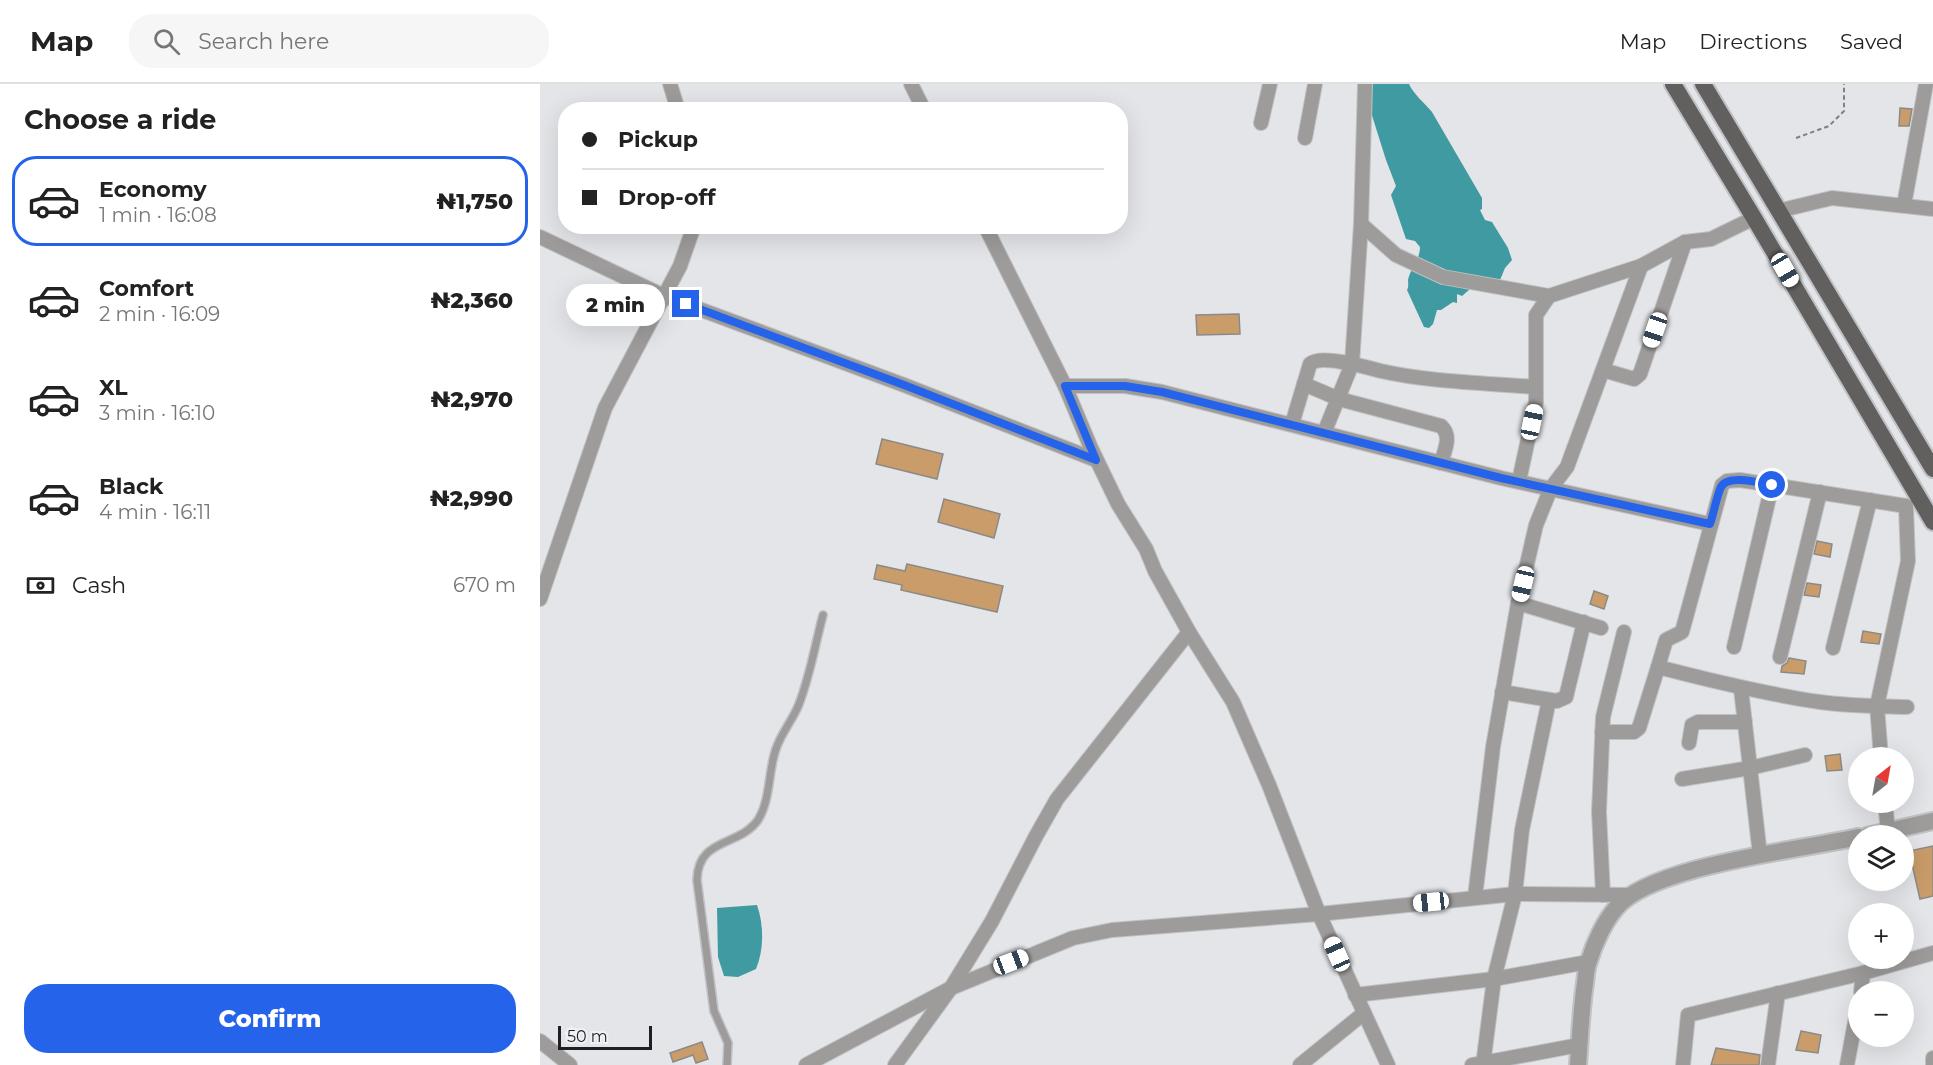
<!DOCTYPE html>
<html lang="en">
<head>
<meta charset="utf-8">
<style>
  body { margin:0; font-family:Montserrat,sans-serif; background:#f6f6f6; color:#222; height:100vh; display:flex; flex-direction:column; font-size:22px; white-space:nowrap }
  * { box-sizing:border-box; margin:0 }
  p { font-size:20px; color:#767676 }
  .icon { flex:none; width:33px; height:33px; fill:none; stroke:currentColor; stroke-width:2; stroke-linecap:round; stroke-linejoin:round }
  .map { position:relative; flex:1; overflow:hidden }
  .drawer { display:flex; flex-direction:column; background:#fff; width:540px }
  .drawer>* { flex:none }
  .banner { position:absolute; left:18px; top:18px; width:570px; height:132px; border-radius:24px; box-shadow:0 6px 24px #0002; display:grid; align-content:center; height:132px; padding:0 24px; background:#fff }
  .needle { width:39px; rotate:31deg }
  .buttons { position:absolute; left:1308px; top:663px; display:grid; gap:12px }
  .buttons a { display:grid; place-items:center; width:66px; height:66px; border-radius:50%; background:#fff; box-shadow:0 6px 24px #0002; font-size:30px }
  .scale { position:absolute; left:18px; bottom:15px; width:94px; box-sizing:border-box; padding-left:6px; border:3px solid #1e1f20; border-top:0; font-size:16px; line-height:21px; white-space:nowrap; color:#1e1f20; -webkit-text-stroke:4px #f0f2f5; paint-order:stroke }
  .end { position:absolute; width:27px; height:27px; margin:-14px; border:8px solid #2563eb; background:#fff; box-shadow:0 0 0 3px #fff }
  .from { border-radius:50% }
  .bubble { position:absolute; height:42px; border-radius:21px; background:#fff; box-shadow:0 6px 24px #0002; font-size:20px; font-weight:800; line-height:42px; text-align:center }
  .car { position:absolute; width:18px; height:36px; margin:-18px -9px; border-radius:8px; box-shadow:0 0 4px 2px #0007; background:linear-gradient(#fff 24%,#345 0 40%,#fff 0 76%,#345 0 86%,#fff 0) }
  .banner b { display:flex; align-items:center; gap:21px; height:57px; font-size:22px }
  .banner b+b { border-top:2px solid #e0e0e0 }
  .banner i { width:15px; height:15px; background:#222 }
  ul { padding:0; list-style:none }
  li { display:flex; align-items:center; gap:18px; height:90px; margin:0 12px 9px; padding:0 12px; border:3px solid transparent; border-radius:24px }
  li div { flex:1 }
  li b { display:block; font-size:22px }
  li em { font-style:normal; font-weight:800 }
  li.current { border-color:#2563eb }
  li>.icon { width:54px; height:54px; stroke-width:1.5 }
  h2 { padding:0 24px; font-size:27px; line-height:72px }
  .pay { display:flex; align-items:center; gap:15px; height:66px; padding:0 24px; font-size:22px }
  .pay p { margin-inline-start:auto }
  .button { display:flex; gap:12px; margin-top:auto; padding:12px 24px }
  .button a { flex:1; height:69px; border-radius:24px; background:#2563eb; color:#fff; font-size:24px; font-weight:800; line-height:69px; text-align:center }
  header { display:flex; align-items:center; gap:36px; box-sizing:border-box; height:84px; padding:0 30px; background:#fff; border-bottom:2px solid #e0e0e0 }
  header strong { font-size:28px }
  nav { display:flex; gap:33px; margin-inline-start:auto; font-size:21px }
  .search { width:420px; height:54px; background:#f6f6f6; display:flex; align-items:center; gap:15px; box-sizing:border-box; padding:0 21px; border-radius:24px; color:#767676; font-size:22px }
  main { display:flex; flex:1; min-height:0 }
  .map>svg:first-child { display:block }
</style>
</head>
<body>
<header>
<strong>Map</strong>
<div class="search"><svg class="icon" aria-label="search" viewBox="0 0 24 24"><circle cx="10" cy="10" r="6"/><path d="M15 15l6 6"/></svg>Search here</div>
<nav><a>Map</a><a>Directions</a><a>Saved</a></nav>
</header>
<main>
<section class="drawer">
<h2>Choose a ride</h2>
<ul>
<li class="current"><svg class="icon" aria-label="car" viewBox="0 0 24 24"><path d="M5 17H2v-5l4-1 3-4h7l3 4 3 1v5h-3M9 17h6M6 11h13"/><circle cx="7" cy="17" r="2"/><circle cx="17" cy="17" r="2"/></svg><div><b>Economy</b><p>1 min · 16:08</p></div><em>₦1,750</em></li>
<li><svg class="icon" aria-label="car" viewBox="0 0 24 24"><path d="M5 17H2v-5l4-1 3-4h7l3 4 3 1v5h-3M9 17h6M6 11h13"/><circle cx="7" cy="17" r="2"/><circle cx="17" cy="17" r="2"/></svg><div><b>Comfort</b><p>2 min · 16:09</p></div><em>₦2,360</em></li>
<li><svg class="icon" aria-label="car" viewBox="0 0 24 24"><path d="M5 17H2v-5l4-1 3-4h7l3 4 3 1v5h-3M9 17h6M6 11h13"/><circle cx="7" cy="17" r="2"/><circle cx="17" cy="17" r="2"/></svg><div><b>XL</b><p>3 min · 16:10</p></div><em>₦2,970</em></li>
<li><svg class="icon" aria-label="car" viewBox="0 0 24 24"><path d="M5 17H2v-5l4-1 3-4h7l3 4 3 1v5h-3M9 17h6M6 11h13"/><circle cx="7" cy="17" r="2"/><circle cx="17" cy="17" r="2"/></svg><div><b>Black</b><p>4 min · 16:11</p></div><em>₦2,990</em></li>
</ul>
<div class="pay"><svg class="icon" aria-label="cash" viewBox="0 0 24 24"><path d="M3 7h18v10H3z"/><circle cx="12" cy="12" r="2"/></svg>Cash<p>670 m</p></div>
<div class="button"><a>Confirm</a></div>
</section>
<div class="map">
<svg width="1393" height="981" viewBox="0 0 1393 981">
  <rect width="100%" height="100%" fill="#e3e5e8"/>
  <g fill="#409aa1">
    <path d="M829,0H869C874,11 884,18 892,28L942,114V125L940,126L945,136L952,138L968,164L972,176L965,184L960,196L955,200L930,205L922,212L917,210V219L913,218L901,226H897L893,240L889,244L884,243L867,206C869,202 868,199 868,196C870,185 880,176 880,163L875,157L866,155L851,111L856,102L846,76L830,25Z"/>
    <path d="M217,821C224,841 224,866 216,885L198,893L184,892L178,873L177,824Z"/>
  </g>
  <g fill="#c99c6a" stroke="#8c8a88" stroke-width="1.5">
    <path d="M1360,24L1372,25L1369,42H1359Z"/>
    <path d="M699,230L700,250L657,251L656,231Z"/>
    <path d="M342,355L403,370L397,395L336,380Z"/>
    <path d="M404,415L460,430L454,454L398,438Z"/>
    <path d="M1277,457L1292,460L1290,473L1274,470Z"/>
    <path d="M367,480L463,502L457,528L361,506L362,501L334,495L337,481L365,487Z"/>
    <path d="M1267,499L1281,501L1279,513L1264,511Z"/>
    <path d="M1054,507L1068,512L1064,525L1050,520Z"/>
    <path d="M1323,547L1341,550L1339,560L1321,558Z"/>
    <path d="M1249,574L1266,577L1264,590L1241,588L1242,582L1247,579Z"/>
    <path d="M1300,670L1302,686L1287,687L1285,672Z"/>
    <path d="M1393,762V812L1380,815L1369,767Z"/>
    <path d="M1261,947L1281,951L1278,969L1256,966Z"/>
    <path d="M162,958L168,975L156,979L153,971L133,978L130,969Z"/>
    <path d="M1176,964L1220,971L1219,981H1171Z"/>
  </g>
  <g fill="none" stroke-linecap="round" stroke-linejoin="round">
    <defs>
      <path id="service" d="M187,981L188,959L174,927L157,796C158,753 199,763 218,736C231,715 228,687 236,665C241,649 253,636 259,620C270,592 275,561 283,531"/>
      <g id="minor">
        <path d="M130,0L138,26"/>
        <path d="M371,0L384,26"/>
        <path d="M721,39L730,0"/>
        <path d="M765,54L775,0"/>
        <path d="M1364,121L1386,0"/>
        <path d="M1238,127L1292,114L1393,125"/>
        <path d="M821,140L856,171L903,193L1009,212L1101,182L1145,158L1171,155L1214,134"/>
        <path d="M445,142L525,302L551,364L578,420L606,465L615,487L649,548L693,618L729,701L779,830L848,981"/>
        <path d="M0,153L124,212L364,301L556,376"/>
        <path d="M1063,286L1094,295L1100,290L1145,158"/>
        <path d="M764,300L799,315L901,342C912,352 905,365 901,379"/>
        <path d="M525,302H585L622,308L961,394L1170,440"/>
        <path d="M752,340L770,280C781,270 826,283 841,287C889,298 946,299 996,303"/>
        <path d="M784,349L812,280L821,140L825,0"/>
        <path d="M979,397L996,318V231L1009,212"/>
        <path d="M0,515L65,324L140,182L154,142"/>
        <path d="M978,519L1061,544"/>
        <path d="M1194,563L1232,401"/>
        <path d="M1293,564L1330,416"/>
        <path d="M1240,573L1280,408"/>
        <path d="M1201,605L1220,771"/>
        <path d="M962,608L1017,617L1026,613L1044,538"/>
        <path d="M1062,648H1094L1099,644L1118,583"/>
        <path d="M1149,659L1152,641L1158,638H1205"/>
        <path d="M1341,674L1337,622L1368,477L1366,422L1200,396L1187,397L1182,401L1142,548L1126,556L1118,583C1172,597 1225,610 1280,618C1308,622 1338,622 1367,623"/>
        <path d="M1142,695L1210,684L1265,671"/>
        <path d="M1345,718L1348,747"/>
        <path d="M1063,811L1059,728L1063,633L1084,548"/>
        <path d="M935,813L953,663L978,519L996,441L1011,404L1027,383L1101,182"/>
        <path d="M1321,908L1323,889"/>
        <path d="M815,911L954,895L1048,878"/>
        <path d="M0,957L30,981"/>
        <path d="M266,981L411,904L533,854L572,846L779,830L975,810L1091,811"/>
        <path d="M355,981L411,904L452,837L496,752L517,715L649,548"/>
        <path d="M760,981L824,929"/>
        <path d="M932,981L1039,961"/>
        <path d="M943,981L954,895L975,810L982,746L1009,616"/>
        <path d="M1143,981L1148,931L1323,889L1393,869"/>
        <path d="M1228,981L1238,909"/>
        <path d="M1307,981L1318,922"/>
        <path d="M1393,981V974"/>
      </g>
      <g id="tertiary">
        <path d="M1327,752L1393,737"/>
        <path d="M1038,981C1040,954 1041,926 1045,899C1046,892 1046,884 1049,877C1054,860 1064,838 1076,824C1111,781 1262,766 1318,753"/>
      </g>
      <g id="primary">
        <path d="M1133,0L1214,134L1393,438"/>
        <path d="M1163,0L1393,385"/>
      </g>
    </defs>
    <use href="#service" stroke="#c0c1c4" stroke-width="10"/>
    <use href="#minor" stroke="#c0c1c4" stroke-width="16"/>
    <use href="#tertiary" stroke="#c0c1c4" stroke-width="20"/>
    <use href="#primary" stroke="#c0c1c4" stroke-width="20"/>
    <path stroke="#7f8183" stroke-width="2" stroke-dasharray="4.5 3" stroke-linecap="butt" d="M1256,54L1289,42L1304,27V0"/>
    <use href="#service" stroke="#9d9c9b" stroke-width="7"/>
    <use href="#minor" stroke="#9d9c9b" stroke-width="14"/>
    <use href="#tertiary" stroke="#9d9c9b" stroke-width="16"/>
    <use href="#primary" stroke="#61605e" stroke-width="16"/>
  </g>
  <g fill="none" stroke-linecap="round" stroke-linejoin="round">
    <path stroke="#2563eb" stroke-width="8" d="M146,220L364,301L556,376L525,302H585L622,308L961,394L1170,440C1174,429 1176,414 1181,403C1188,390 1220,399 1232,401"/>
  </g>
</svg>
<div class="buttons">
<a><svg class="needle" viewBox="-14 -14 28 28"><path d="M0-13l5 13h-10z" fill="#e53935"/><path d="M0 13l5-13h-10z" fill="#767676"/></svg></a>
<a><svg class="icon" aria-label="layers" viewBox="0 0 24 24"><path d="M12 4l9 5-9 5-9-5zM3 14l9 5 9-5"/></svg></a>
<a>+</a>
<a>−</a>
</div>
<div class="scale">50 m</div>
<i class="end from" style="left:1232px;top:401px"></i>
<i class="end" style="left:146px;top:220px"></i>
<div class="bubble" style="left:26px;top:200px;width:99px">2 min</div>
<i class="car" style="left:1245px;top:186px;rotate:150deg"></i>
<i class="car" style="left:1115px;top:246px;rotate:199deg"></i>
<i class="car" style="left:992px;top:338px;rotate:12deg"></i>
<i class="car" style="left:983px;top:500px;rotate:193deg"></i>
<i class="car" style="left:891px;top:818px;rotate:264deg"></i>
<i class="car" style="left:797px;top:870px;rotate:336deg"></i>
<i class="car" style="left:471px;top:878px;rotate:69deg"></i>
<div class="banner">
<b><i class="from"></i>Pickup</b>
<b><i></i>Drop-off</b>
</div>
</div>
</main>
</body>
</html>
